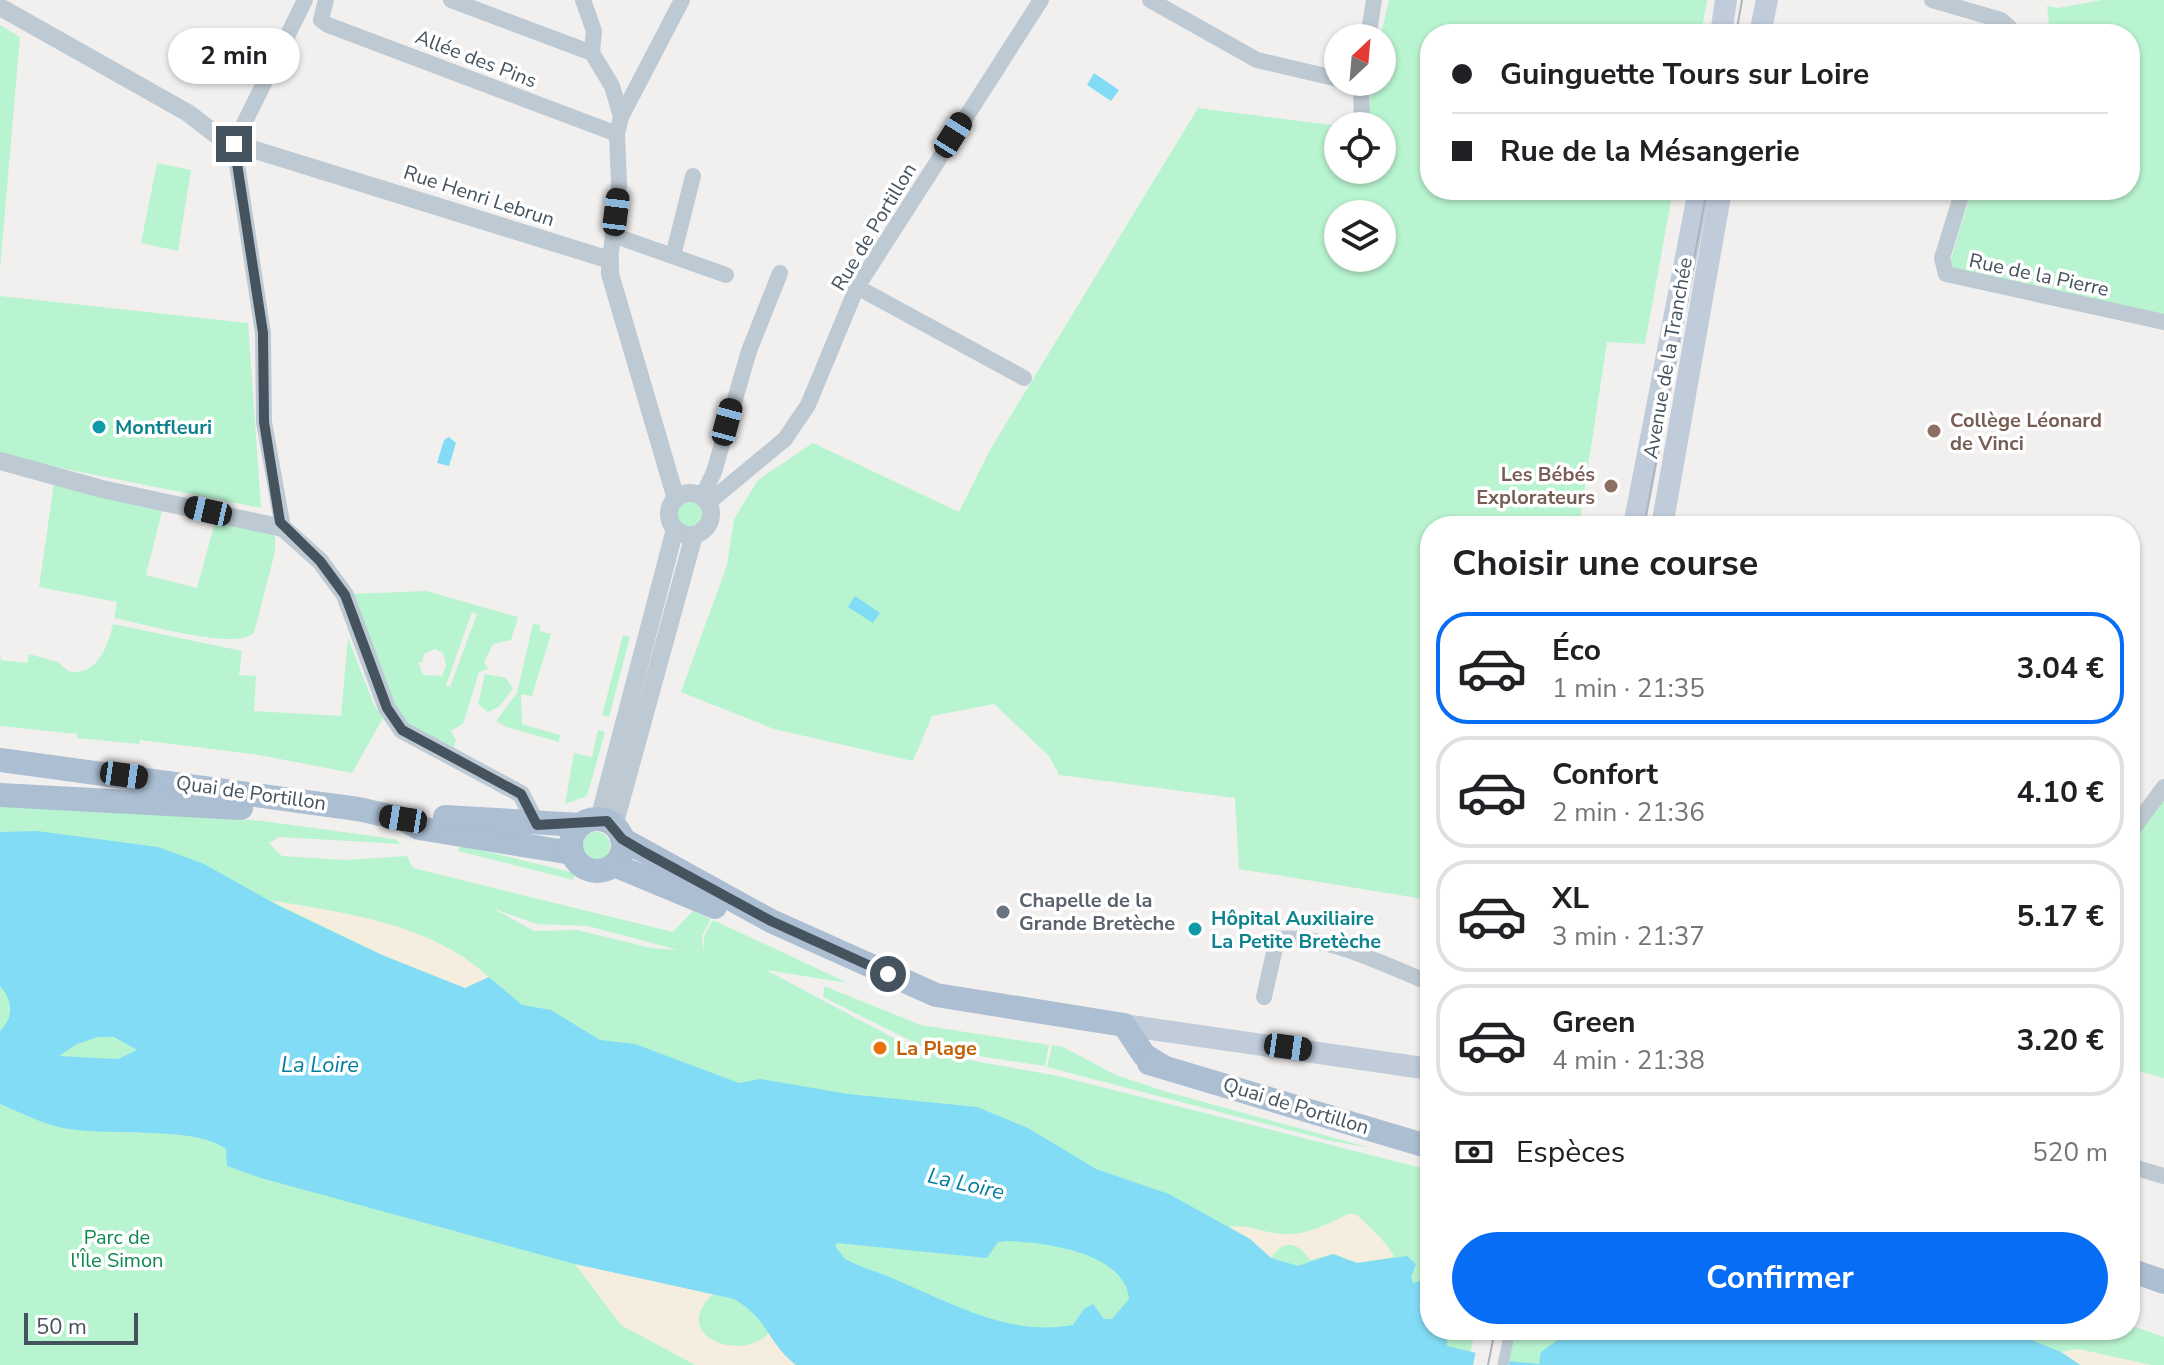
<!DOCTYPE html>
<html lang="fr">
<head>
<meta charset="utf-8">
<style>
  body { margin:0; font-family:"Nunito Sans",sans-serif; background:#f2f2f2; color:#202124; height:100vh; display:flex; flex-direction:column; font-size:30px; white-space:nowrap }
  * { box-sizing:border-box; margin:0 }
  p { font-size:26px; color:#757577 }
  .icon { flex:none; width:44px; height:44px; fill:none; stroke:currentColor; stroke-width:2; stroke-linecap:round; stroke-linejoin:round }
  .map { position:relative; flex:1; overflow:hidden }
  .panel { position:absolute; left:1420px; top:516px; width:720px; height:824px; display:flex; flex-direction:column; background:#fff; border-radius:32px; box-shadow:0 2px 6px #0004 }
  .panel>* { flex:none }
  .banner { position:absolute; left:1420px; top:24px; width:720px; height:176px; border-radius:32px; box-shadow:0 2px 6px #0004; display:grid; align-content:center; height:176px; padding:0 32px; background:#fff }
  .needle { width:52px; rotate:26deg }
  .controls { position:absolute; left:1324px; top:24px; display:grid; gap:16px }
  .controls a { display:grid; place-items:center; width:72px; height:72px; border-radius:50%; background:#fff; box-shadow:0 2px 6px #0004; font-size:40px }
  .scale { position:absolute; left:24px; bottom:20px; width:114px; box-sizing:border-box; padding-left:8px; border:4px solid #45535f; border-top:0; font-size:22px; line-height:28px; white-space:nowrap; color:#45535f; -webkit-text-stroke:6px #fff; paint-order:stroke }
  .end { position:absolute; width:36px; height:36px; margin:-18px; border:10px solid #45535f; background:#fff; box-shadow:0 0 0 4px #fff }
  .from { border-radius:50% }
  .bubble { position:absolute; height:56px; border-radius:28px; background:#fff; box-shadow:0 2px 6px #0004; font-size:26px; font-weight:700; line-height:56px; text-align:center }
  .car { position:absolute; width:24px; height:48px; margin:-24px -12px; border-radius:10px; box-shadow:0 0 6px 2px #0007; background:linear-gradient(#222 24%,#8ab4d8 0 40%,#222 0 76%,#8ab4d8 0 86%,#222 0) }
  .banner b { display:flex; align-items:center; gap:28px; height:76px; font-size:30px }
  .banner b+b { border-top:2px solid #e0e0e0 }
  .banner i { width:20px; height:20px; background:#202124 }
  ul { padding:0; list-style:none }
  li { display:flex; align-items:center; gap:24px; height:112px; margin:0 16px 12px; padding:0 16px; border:4px solid #e0e0e0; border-radius:32px }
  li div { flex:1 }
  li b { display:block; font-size:30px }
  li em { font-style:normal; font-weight:700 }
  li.on { border-color:#076df4 }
  li>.icon { width:72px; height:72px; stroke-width:1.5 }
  h2 { padding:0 32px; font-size:36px; line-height:96px }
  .pay { display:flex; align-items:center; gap:20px; height:88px; padding:0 32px; font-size:30px }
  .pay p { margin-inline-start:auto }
  .action { display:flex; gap:16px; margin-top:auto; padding:16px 32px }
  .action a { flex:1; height:92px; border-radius:48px; background:#076df4; color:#fff; font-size:32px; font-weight:700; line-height:92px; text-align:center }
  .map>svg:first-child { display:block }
</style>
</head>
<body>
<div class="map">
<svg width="2164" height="1365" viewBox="0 0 2164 1365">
  <rect width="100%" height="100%" fill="#f2efef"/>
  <g fill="#b9f4d0" fill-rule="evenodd">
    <path d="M1389,0H1707L1701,34H1430V190H1673L1645,344L1607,342L1579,526H1430V900L1239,869L1235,798L1059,775L1049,756L994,704L932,716L913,761L774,729L681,692L727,565L734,519L758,480L813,443L959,512L991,448L1198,108L1339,126L1338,170H1382V126H1367L1372,82H1382L1380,38ZM1338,214H1382V258H1338Z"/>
    <path d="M2102,0H2164V314L1954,270L1950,262L1972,190H2130V34H2050L2047,6L2058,8Z"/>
    <path d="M0,25L20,37L0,269Z"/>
    <path d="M157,163L191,170L178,251L141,243Z"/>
    <path d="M0,296L248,323L261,508L0,456Z"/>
    <path d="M54,483L162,511L146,575L197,588L215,522L275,535V552L254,633C233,651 143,623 114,618L117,602L39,587Z"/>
    <circle cx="690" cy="514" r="14"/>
    <path d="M426,591L518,617L511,640L493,644L484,663L489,669L479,672L463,724L451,731L456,740L452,755L383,708L350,594ZM472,612L477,614L450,687L446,685ZM435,649L443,653L446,665L442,676L423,675L418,662L422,663L424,654Z"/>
    <path d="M113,624L242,651L239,675L256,676L254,711L341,716L348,638L374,705L383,718L352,773L259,755L140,740L139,744L77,738V734L0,726V653L1,660L27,663L29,654L58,662L68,671C96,678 108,647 113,624Z"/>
    <path d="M533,624L540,625V631L551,634L532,696L521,694L522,724L560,735L559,742L506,727L496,721L517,693Z"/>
    <path d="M623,635L630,637L609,717L602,715Z"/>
    <path d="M485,674L506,678L513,689L499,707L488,712L478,704Z"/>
    <path d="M598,730L605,732L587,796L565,804L574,753L592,757Z"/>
    <path d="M2164,793V1078L2130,1069V843Z"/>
    <path d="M0,802L263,821L394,839L402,844L279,837L269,843L282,856L345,860L407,856L413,868L673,932L693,911L711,919L702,936L704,953V936L713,920L848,983L766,970L918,1051L1058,1076L1430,1170V1330H1475L1468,1365H0V1104L60,1127L141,1133L0,1084ZM492,908L537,924L588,926L678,950L651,948L577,930L534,931Z"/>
    <circle cx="596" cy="846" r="14"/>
    <path d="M460,845L575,873L573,880L458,851Z"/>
    <path d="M824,986L921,1025L1049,1045L1045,1066L925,1048L823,997Z"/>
    <path d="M1052,1045L1063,1047L1116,1075L1164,1091L1371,1148L1331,1141L1047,1067Z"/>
    <path d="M2130,1325L2164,1337V1365H1500L1506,1330H2130Z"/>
  </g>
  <g fill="#f5eede">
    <path d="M269,900C345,913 430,923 489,977L465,989L382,955Z"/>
    <path d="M1348,1214H1356C1365,1223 1391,1246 1394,1257L1357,1263L1333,1254L1310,1260C1298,1242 1284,1238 1271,1258L1250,1239L1229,1227C1246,1224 1257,1230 1274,1233C1302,1238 1324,1226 1348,1214Z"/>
    <path d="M575,1264L714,1293C667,1336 741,1363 769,1333L796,1365H695L621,1325Z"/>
    <path d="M2078,1349L2152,1365H2080L2061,1352Z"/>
  </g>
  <g fill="#82dcf5" fill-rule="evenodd">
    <path d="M1094,73L1119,90L1111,101L1087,85Z"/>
    <path d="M449,437L456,443L449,466L437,463L444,440Z"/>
    <path d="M855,596L880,613L873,623L848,607Z"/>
    <path d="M37,831L158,847L204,864L281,907L382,955L465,988L489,977L522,1005L551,1010L600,1040L635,1044L739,1083L760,1079L848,1094L977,1107L1028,1128L1096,1169L1169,1194L1250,1239L1271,1258L1298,1266L1333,1254L1357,1263L1407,1256L1416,1264L1411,1277L1413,1283L1430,1279V1330H1447V1346L1510,1361L1539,1364L1541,1352L1572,1330H2007L2061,1352L2080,1365H796C768,1344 768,1318 734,1299L575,1264L261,1178L227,1166L226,1149C193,1124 101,1138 59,1127C39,1122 19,1112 0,1104V1031C14,1018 13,1000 0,986V832ZM98,1037H114L137,1050L118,1059L59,1056L77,1044ZM1007,1241C1044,1242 1125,1252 1129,1299L1112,1319H1104L1093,1304L1084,1309L1073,1325C997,1339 931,1289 862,1267L845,1259L835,1246L837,1243L987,1258L998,1242Z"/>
  </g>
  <path fill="#f2efef" d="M1476,1351L1510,1357L1509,1365H1473Z"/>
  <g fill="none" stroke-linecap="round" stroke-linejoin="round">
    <path stroke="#becad3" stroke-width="11" d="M1503,1365L1510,1330"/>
    <g stroke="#becad3" stroke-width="16">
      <path d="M326,0L321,20L328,25L617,134"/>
      <path d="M451,0L592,53L612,86L621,117"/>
      <path d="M583,0L594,31L592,53"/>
      <path d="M1150,0L1257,60L1338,79"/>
      <path d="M1932,0L2001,20L2009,27L2010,34"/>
      <path d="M1368,38L1374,0"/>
      <path d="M1361,82L1362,126"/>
      <path d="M1963,190L1942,258L1946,274L2164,322"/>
      <path d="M613,235L726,275"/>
      <path d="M673,256L693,176"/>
      <path d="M610,260L619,184L617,134L621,117L682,0"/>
      <path d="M857,287L1024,378"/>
      <path d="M702,497L714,472L749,351L780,273"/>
      <path d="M708,503L785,439L808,405L857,287L1041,0"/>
      <path d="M283,528L264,422L263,333L234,144L305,0"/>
      <path d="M2130,833L2164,787"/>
      <path d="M1264,997L1277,939C1327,934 1384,965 1430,983"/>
      <path d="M2130,1166L2164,1176"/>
    </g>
    <g stroke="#becad3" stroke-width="18">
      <path d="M0,7L188,113L223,140L610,260V274L676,499"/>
      <path d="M0,461L102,489L283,528L320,561L345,595L387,708L402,730L521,794L537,825"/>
      <circle cx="690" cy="514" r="21"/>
      <path d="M599,819L675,529"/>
      <path d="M614,826L694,535"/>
    </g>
    <g stroke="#c0ccda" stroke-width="22">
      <path d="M1721,34L1726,0"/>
      <path d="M1760,34L1767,0"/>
      <path d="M1634,526L1699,190"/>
      <path d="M1662,526L1721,190"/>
      <path d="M1124,1025L1430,1069"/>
    </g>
    <g stroke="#acbed1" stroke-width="24">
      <path d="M0,760L358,809L403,819L419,828L572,853"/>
      <path d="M0,795L241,808"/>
      <path d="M445,817L580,825"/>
      <circle cx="597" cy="845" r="26"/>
      <path d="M622,839L771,921L936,995L1124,1025L1144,1055L1162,1066"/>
      <path d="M614,865L715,907"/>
      <path d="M1149,1063L1430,1147"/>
      <path d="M2130,1270L2164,1282"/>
    </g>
    <g stroke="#b1b4ba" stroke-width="2">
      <path d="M1736,34L1742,0"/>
      <path d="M1644,526L1707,190"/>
      <path d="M1488,1365L1495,1330"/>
    </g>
  </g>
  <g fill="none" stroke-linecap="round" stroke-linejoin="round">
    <path stroke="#45535f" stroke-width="10" d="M234,144L263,333L264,422L280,522L320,561L345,595L387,708L402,730L521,794L537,825L607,821L622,839L644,852L771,921L888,974"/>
  </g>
  <g fill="#0f9aa8" stroke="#fff" stroke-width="3">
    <circle cx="99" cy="427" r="8"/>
    <circle cx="1195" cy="929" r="8"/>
  </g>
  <g fill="#8d6e63" stroke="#fff" stroke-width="3">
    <circle cx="1934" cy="431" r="8"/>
    <circle cx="1611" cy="486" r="8"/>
  </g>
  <circle fill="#6b7280" stroke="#fff" stroke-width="3" cx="1003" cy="912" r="8"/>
  <circle fill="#e8710a" stroke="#fff" stroke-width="3" cx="880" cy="1048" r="8"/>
  <g text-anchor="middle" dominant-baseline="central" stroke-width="7" stroke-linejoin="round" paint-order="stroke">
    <g font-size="20" fill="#45535f" stroke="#fff">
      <text transform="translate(476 59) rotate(21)">Allée des Pins</text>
      <text transform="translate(479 196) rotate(18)">Rue Henri Lebrun</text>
      <text transform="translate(874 227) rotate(-59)">Rue de Portillon</text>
      <text transform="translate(2039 275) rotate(12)">Rue de la Pierre</text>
      <text transform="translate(1668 358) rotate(-80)">Avenue de la Tranchée</text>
      <text transform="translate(251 793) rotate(8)">Quai de Portillon</text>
      <text transform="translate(1296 1106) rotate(17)">Quai de Portillon</text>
    </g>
    <g font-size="20" font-weight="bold" fill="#785e54" stroke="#fff" text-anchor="start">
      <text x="1950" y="420">Collège Léonard<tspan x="1950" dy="23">de Vinci</tspan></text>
      <text x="1595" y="474" text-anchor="end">Les Bébés<tspan x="1595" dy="23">Explorateurs</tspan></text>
    </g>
    <g font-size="20" font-weight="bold" fill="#0d838f" stroke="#fff" text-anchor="start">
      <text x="115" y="427">Montfleuri</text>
      <text x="1211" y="918">Hôpital Auxiliaire<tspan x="1211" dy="23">La Petite Bretèche</tspan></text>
    </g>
    <g font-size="20" font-weight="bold" fill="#5b616d" stroke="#fff" text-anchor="start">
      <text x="1019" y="900">Chapelle de la<tspan x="1019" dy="23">Grande Bretèche</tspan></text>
    </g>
    <g font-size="20" font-weight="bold" fill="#c56008" stroke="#fff" text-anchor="start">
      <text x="896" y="1048">La Plage</text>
    </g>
    <g font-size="20" fill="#0e884c" stroke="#fff">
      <text x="117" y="1237">Parc de<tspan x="117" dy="23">l'Île Simon</tspan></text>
    </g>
    <g font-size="22" font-style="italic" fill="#037d9e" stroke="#fff">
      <text x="320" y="1065">La Loire</text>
      <text transform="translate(966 1184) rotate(13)">La Loire</text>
    </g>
  </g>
</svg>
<div class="controls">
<a><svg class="needle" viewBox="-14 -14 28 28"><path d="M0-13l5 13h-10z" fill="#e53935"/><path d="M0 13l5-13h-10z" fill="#757577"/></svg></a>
<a><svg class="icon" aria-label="locate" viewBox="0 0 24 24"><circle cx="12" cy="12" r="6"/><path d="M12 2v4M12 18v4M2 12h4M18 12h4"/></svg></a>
<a><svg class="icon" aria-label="layers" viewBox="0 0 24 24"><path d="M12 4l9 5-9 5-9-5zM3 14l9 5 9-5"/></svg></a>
</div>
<div class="scale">50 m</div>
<i class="end from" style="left:888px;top:974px"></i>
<i class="end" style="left:234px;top:144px"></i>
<div class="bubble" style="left:168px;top:28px;width:132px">2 min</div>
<i class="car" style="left:953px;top:135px;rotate:32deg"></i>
<i class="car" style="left:616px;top:212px;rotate:7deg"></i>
<i class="car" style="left:727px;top:422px;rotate:15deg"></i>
<i class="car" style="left:208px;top:511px;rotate:283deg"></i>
<i class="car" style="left:124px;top:775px;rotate:98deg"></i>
<i class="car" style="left:403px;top:819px;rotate:279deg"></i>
<i class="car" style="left:1288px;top:1047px;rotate:98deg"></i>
<div class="banner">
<b><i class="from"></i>Guinguette Tours sur Loire</b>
<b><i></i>Rue de la Mésangerie</b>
</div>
<section class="panel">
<h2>Choisir une course</h2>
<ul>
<li class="on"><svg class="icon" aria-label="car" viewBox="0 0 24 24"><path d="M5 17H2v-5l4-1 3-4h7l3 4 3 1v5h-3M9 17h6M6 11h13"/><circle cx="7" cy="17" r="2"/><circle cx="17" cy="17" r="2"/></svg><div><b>Éco</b><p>1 min · 21:35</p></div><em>3.04 €</em></li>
<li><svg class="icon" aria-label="car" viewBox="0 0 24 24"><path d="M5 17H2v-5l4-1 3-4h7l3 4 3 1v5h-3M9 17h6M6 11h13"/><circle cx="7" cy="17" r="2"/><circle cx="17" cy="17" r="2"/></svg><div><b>Confort</b><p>2 min · 21:36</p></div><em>4.10 €</em></li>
<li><svg class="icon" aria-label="car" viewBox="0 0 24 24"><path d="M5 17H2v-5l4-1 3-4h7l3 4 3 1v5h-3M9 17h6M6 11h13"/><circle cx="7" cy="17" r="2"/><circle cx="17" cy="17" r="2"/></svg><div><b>XL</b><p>3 min · 21:37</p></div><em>5.17 €</em></li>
<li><svg class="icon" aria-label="car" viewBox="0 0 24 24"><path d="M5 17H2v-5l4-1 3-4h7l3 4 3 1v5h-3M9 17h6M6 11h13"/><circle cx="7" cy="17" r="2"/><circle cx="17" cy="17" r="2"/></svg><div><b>Green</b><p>4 min · 21:38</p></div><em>3.20 €</em></li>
</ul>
<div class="pay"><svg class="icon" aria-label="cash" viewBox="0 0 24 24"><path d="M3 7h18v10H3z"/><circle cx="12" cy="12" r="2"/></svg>Espèces<p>520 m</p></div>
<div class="action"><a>Confirmer</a></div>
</section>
</div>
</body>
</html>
